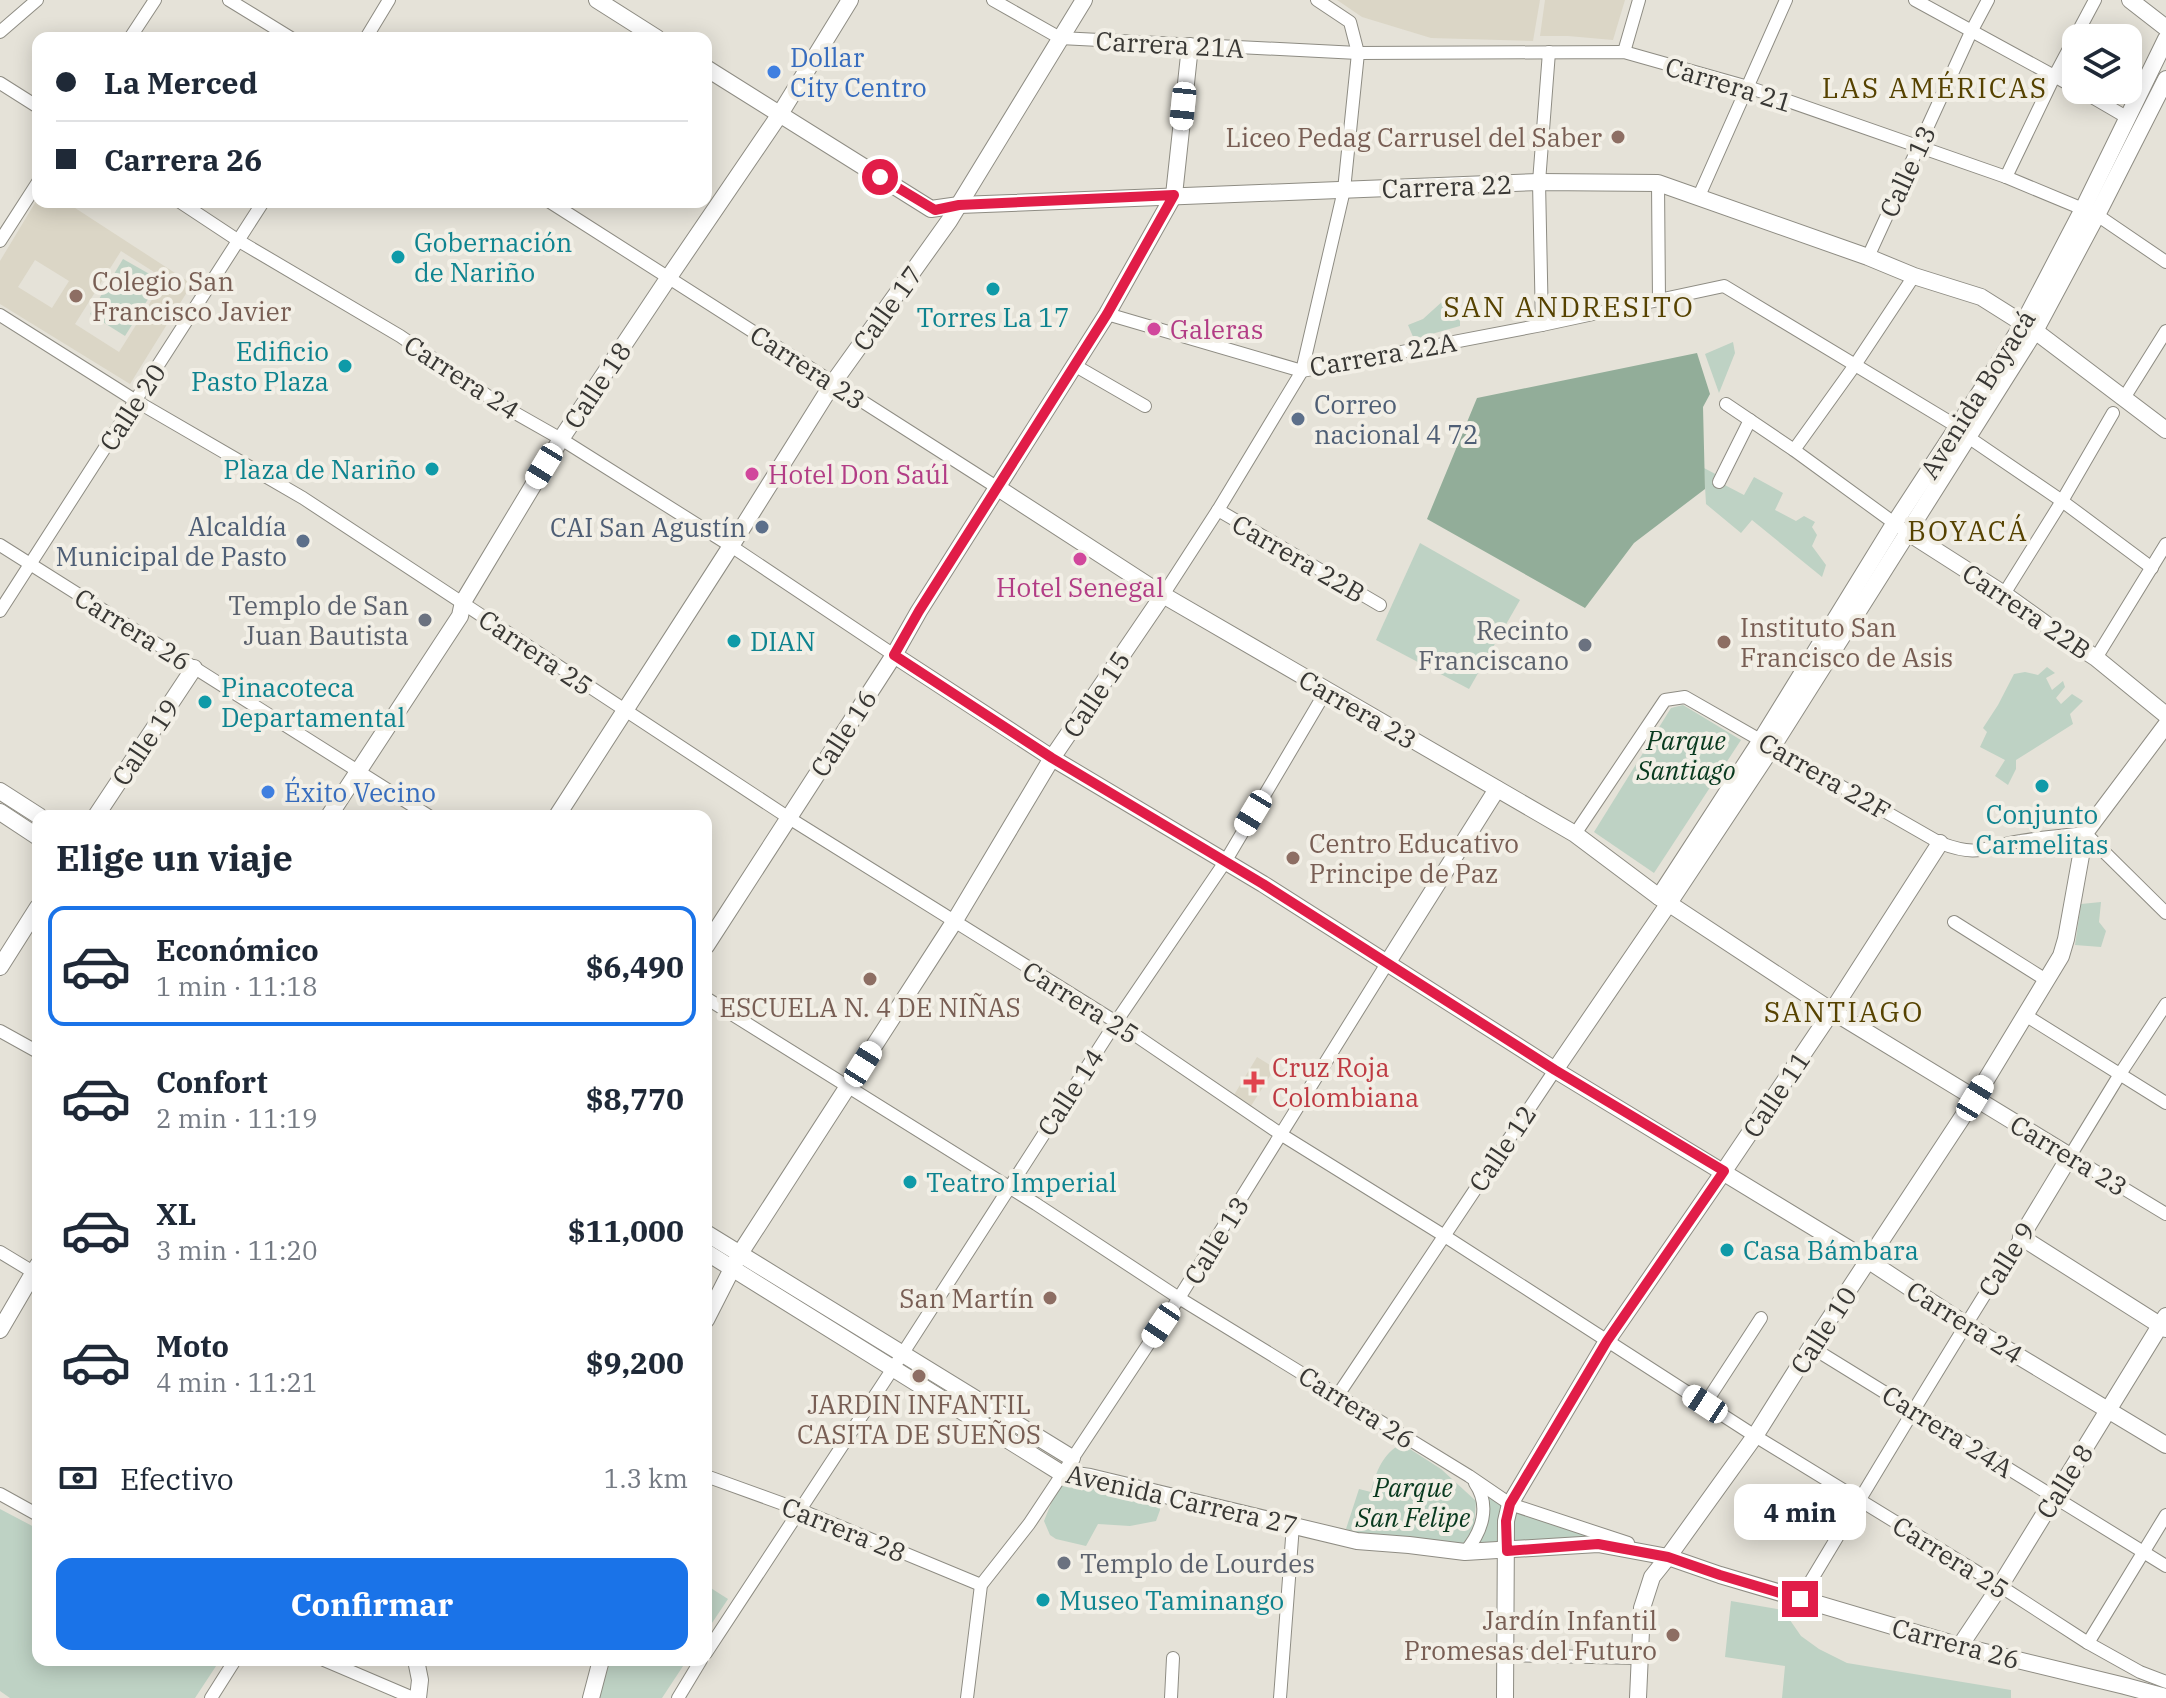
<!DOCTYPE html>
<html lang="es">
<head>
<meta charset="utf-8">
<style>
  body { margin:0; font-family:"IBM Plex Serif",serif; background:#f2f2f3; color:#1f2937; height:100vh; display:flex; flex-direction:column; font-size:30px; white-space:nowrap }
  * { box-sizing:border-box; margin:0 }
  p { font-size:26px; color:#747a83 }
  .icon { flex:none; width:44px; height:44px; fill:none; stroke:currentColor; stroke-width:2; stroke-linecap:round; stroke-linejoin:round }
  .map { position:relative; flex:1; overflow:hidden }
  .sheet { position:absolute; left:32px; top:810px; width:680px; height:856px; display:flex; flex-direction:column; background:#fff; border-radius:16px; box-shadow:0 4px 20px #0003 }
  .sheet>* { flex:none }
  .hud { position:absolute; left:32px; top:32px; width:680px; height:176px; border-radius:16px; box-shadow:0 4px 20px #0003; display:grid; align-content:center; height:176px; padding:0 24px; background:#fff }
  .buttons { position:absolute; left:2062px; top:24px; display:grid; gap:16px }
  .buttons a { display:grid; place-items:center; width:80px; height:80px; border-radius:16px; background:#fff; box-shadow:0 4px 20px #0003; font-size:40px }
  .end { position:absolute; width:36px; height:36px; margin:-18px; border:10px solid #e11d48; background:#fff; box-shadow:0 0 0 4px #fff }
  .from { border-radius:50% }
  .bubble { position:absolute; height:56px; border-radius:16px; background:#fff; box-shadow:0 4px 20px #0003; font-size:26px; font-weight:800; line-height:56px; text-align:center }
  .car { position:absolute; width:24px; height:48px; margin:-24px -12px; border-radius:10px; box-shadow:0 0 6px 2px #0007; background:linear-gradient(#fff 24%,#345 0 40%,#fff 0 76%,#345 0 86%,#fff 0) }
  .hud b { display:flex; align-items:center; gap:28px; height:76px; font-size:30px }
  .hud b+b { border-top:2px solid #e0e1e3 }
  .hud i { width:20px; height:20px; background:#1f2937 }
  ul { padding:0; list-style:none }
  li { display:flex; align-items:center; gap:24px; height:120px; margin:0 16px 12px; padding:0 8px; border:4px solid transparent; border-radius:16px }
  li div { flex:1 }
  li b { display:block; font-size:30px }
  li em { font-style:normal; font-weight:800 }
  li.selected { border-color:#1a73e8 }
  li>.icon { width:72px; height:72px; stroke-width:1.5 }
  h2 { padding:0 24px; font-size:36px; line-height:96px }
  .pay { display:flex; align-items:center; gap:20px; height:88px; padding:0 24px; font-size:30px }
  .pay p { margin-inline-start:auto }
  .cta { display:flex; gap:16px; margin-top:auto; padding:16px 24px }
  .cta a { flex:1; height:92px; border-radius:16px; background:#1a73e8; color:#fff; font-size:32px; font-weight:800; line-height:92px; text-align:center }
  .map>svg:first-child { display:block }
</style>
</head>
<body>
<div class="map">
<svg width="2166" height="1698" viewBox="0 0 2166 1698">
  <rect width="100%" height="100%" fill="#e5e2d8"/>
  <g fill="#dbd6c6" fill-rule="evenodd">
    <path d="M1337,0H1540L1533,41L1431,38L1362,17Z"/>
    <path d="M1545,0H1625L1613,40L1568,36H1540Z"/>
    <path d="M38,198V202H74L72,206L192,284L130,384L0,304V261ZM121,251L165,279L119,352L75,324ZM35,260L69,281L52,308L18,287Z"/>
    <path d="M1257,1057L1275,1068L1251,1106L1234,1095Z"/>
  </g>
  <g fill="#bed2c4">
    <path d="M123,259L160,280L125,336L90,314Z"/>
    <path d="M1460,298V326L1414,339L1408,325L1423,319L1444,300Z"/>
    <path d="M1733,342L1735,353L1719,393L1705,354Z"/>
    <path d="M1704,468L1721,477L1719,482L1744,495L1754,477L1783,493L1775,510L1796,521L1804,516L1815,522L1812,527L1817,535L1812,546L1826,565L1822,577L1752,520L1741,533L1706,504Z"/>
    <path d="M1420,543L1520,600L1469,689L1376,640Z"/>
    <path d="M2047,667L2055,673L2046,678L2052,690L2063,681L2065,687L2056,698L2061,704L2072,694L2083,701L2070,714L2073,724L2016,760V769L2008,785L1995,776L2005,760L1980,747L1987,732L1983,728L1998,705L2014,674L2025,672L2038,675Z"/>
    <path d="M1683,705L1741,740L1654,873L1594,832L1671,708Z"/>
    <path d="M2101,902L2099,922L2106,931L2101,947L2075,945L2081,904Z"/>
    <path d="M1402,1444L1441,1469L1476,1501L1474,1530L1461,1547L1376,1538L1346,1529L1359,1489L1371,1492C1375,1474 1383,1452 1402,1444Z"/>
    <path d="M1064,1482L1098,1483L1159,1501L1160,1510L1156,1521L1130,1526L1098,1524L1086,1546L1056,1539L1050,1535L1044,1521L1052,1501Z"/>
    <path d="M1485,1494L1506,1506L1503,1541L1478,1543Z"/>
    <path d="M0,1509L38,1529V1660H220L195,1698H10L0,1691Z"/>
    <path d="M1513,1510L1591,1537L1547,1540H1513Z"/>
    <path d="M706,1585L728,1599L706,1632Z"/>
    <path d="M1731,1601L1783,1610L1801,1636L1819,1649L1847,1663L2011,1690V1698H1782L1785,1666L1725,1657Z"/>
    <path d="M606,1660H687L662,1698H597Z"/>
  </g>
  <path fill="#92ad99" d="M1697,353L1710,394L1703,407L1705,489L1634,543L1585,608L1427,519L1477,398Z"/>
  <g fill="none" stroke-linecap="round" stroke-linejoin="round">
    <defs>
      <g id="street">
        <path d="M229,0L291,38"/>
        <path d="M993,0L1060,38L1358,53L1624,52L1748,87L2006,177L2083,209"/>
        <path d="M1915,0L2076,88"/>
        <path d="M0,32L37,0"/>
        <path d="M130,38L155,0"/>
        <path d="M366,38L389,0"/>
        <path d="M1624,52L1639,0"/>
        <path d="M0,83L38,107"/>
        <path d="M2080,90L2128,118"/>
        <path d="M2006,177L2055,75L2095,0"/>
        <path d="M1658,183L1659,301"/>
        <path d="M1699,196L1786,0"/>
        <path d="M180,202L239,241L400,336L501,405L561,439L731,546L894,655"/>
        <path d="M550,202L998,488"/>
        <path d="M2097,215L2166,262"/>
        <path d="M0,241L38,182"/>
        <path d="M1868,257L1971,32L1988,0"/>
        <path d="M1107,314L1302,371L1542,325L1724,286L1958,427"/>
        <path d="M0,315L136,401L303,498L789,818L1116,1022L1282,1135L1443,1235L1755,1436L2000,1586L2088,1643L2140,1672L2166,1682"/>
        <path d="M1542,325L1539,182L1549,52"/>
        <path d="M1074,365L1145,406"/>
        <path d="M2124,398L2166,331"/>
        <path d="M1726,404L1794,450L1901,528"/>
        <path d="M1968,437L2062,501L2152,568"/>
        <path d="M1794,450L1855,365L1914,276"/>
        <path d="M1719,482L1750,420"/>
        <path d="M1218,510L1380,605"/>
        <path d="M0,545L429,816"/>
        <path d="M2004,594L2062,501L2113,413"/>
        <path d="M1163,595L1218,510L1302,371L1344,190L1358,53L1350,22L1317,0"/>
        <path d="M0,611L263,202"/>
        <path d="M2096,658L2166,544"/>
        <path d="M1575,834L1665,700L1685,697L1940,843C1981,858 1983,847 2021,841C2042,837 2064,836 2085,833L2166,913"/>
        <path d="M1954,922L2046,980"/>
        <path d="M706,998L1036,1204L1179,1298L1469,1476L1510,1504L1628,1543"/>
        <path d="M2166,1004L2120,1074L2070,1156L2166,1214"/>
        <path d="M2025,1015L2166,1103"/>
        <path d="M0,1031L38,1052"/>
        <path d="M0,1252L38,1275"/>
        <path d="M1811,1347L2166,1566"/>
        <path d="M1338,1395L1555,1070"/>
        <path d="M1705,1404L1761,1318"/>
        <path d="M706,1476L800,1510L981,1585"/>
        <path d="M0,1494L38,1515"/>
        <path d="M1465,1552C1482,1532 1491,1506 1475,1483"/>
        <path d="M1800,1599C1873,1478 1945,1356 2021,1237"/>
        <path d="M2088,1643L2166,1515"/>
        <path d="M706,1653L903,1353L1116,1022L1225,862L1326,691"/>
        <path d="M1506,1655L1639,1658"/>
        <path d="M324,1660L413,1698"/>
        <path d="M211,1698L235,1660"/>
        <path d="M678,1698L701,1660"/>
        <path d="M967,1698L981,1585L1029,1524L1179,1298L1388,962"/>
        <path d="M1171,1698L1173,1658"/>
        <path d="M1280,1698L1293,1525"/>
      </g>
      <g id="secondary">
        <path d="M597,0L657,38"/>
        <path d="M2130,0L2166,28"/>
        <path d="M706,68L931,209L959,205L1539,182L1658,183L1868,257L1914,276L1981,297L2035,331L2166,430"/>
        <path d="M998,488L1163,595L1575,834L1659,897L1832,1011L2070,1156L2021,1237L2166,1329"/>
        <path d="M1907,532L2004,594L2061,635L2096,658L2166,715"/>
        <path d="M894,655L1052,758L1263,884L1555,1070L1869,1261L1965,1324L2166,1445"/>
        <path d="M0,791L39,816"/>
        <path d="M0,812L38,837"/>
        <path d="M96,816L194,668"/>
        <path d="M329,816L460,616L463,602L561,439L669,277L780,114L850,0"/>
        <path d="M557,816L731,546L833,383L949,221L1084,0"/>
        <path d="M1659,897L1761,740L1894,524L1986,383L2024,322L2083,209L2166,39"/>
        <path d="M706,946L894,655L919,611L1107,314L1174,195L1190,46"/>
        <path d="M1388,962L1497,789"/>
        <path d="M0,967L38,907"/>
        <path d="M1555,1070L1669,903L1773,746L2035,331L2097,215L2166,79"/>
        <path d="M706,1233L1072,1458"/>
        <path d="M706,1252L1061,1473L1090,1477L1357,1541L1409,1545L1465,1552L1598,1544L1668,1557L1720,1575L1960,1646L2125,1686L2166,1697"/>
        <path d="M706,1320L739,1255L954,922L1052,758L1163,595"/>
        <path d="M0,1330L38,1265"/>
        <path d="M1960,1646L2000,1586L2166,1316"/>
        <path d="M416,1660L420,1680L418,1698"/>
        <path d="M591,1698L601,1660"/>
        <path d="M1505,1698L1506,1521L1510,1504L1607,1341L1724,1171L1832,1011L1940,843"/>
        <path d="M1638,1698L1642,1608L1652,1577L1668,1557L1755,1436L1811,1347L1975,1098L2061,956L2066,939L2085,833L2166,725"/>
      </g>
    </defs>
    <use href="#street" stroke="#8e8c83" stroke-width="14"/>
    <use href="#secondary" stroke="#8e8c83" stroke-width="18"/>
    <use href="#street" stroke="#fff" stroke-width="12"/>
    <use href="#secondary" stroke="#fff" stroke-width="16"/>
  </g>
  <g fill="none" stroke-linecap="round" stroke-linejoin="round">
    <path stroke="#e11d48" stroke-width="10" d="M880,177L935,210L959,205L1174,195L1107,314L919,611L894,655L1052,758L1263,884L1555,1070L1724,1171L1607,1341L1510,1504L1506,1521L1507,1551L1598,1544L1668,1557L1720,1575L1800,1599"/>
  </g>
  <g fill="#3f7fe0" stroke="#f2efe6" stroke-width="3">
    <circle cx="774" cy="72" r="8"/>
    <circle cx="268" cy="792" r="8"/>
  </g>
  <g fill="#8d6e63" stroke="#f2efe6" stroke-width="3">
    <circle cx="1618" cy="137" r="8"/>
    <circle cx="76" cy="296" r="8"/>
    <circle cx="1724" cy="642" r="8"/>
    <circle cx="1293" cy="858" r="8"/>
    <circle cx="870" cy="979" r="8"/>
    <circle cx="1050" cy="1298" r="8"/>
    <circle cx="919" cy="1376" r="8"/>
    <circle cx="1673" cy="1635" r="8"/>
  </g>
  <g fill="#0f9aa8" stroke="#f2efe6" stroke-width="3">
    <circle cx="398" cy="257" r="8"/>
    <circle cx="993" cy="289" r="8"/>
    <circle cx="345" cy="366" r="8"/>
    <circle cx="432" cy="469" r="8"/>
    <circle cx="734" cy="641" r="8"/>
    <circle cx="205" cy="702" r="8"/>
    <circle cx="2042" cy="786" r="8"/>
    <circle cx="910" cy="1182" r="8"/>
    <circle cx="1727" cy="1250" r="8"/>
    <circle cx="1043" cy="1600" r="8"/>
  </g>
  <g fill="#d1479c" stroke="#f2efe6" stroke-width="3">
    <circle cx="1154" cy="329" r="8"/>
    <circle cx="752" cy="474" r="8"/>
    <circle cx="1080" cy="559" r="8"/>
  </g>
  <g fill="#5c6f8a" stroke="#f2efe6" stroke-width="3">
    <circle cx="1298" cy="419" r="8"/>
    <circle cx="762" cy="527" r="8"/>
    <circle cx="303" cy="541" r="8"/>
  </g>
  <g fill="#6b7280" stroke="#f2efe6" stroke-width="3">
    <circle cx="425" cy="620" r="8"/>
    <circle cx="1585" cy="645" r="8"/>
    <circle cx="1064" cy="1563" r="8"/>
  </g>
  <path fill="#e0444e" stroke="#f2efe6" stroke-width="3" d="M1250 1070h8v8h8v8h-8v8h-8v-8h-8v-8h8z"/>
  <g text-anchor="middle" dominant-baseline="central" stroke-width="8" stroke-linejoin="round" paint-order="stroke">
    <g font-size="26" fill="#383734" stroke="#f2efe6">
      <text transform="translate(1170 44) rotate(3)">Carrera 21A</text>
      <text transform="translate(1729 84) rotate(17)">Carrera 21</text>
      <text transform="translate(1907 171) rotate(-65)">Calle 13</text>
      <text transform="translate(1447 186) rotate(-2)">Carrera 22</text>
      <text transform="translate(887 308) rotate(-54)">Calle 17</text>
      <text transform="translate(1383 354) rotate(-10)">Carrera 22A</text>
      <text transform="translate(808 367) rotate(33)">Carrera 23</text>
      <text transform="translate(462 377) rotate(33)">Carrera 24</text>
      <text transform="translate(597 385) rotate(-56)">Calle 18</text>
      <text transform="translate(1977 394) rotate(-58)">Avenida Boyacá</text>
      <text transform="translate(132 407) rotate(-57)">Calle 20</text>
      <text transform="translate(1299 558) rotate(30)">Carrera 22B</text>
      <text transform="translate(2027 611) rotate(34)">Carrera 22B</text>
      <text transform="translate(133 629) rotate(32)">Carrera 26</text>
      <text transform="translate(536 652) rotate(34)">Carrera 25</text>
      <text transform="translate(1096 694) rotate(-56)">Calle 15</text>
      <text transform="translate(1358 709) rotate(30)">Carrera 23</text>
      <text transform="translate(843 733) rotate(-57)">Calle 16</text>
      <text transform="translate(145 742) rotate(-56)">Calle 19</text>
      <text transform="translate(1825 776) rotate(30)">Carrera 22F</text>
      <text transform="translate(1081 1002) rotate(32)">Carrera 25</text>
      <text transform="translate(1070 1092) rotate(-57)">Calle 14</text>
      <text transform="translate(1776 1094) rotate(-56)">Calle 11</text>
      <text transform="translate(1502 1148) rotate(-56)">Calle 12</text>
      <text transform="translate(2069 1155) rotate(31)">Carrera 23</text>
      <text transform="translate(1216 1240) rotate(-58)">Calle 13</text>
      <text transform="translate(2006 1259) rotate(-58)">Calle 9</text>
      <text transform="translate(1965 1322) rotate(32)">Carrera 24</text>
      <text transform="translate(1823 1330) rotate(-57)">Calle 10</text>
      <text transform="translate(1357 1407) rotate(32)">Carrera 26</text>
      <text transform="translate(1948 1431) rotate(32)">Carrera 24A</text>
      <text transform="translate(2064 1481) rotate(-58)">Calle 8</text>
      <text transform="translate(1182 1499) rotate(13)">Avenida Carrera 27</text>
      <text transform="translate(844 1529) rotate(22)">Carrera 28</text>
      <text transform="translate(1951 1557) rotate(32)">Carrera 25</text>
      <text transform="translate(1956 1643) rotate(15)">Carrera 26</text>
    </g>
    <g font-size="26" fill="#366cbe" stroke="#f2efe6" text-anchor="start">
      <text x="790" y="57">Dollar<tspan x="790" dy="30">City Centro</tspan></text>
      <text x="284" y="792">Éxito Vecino</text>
    </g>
    <g font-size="26" fill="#785e54" stroke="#f2efe6" text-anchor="end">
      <text x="1602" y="137">Liceo Pedag Carrusel del Saber</text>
      <text x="92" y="281" text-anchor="start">Colegio San<tspan x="92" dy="30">Francisco Javier</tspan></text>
      <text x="1740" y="627" text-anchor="start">Instituto San<tspan x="1740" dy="30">Francisco de Asis</tspan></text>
      <text x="1309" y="843" text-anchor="start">Centro Educativo<tspan x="1309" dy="30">Principe de Paz</tspan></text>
      <text x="870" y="1007" text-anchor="middle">ESCUELA N. 4 DE NIÑAS</text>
      <text x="1034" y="1298">San Martín</text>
      <text x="919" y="1404" text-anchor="middle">JARDIN INFANTIL<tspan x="919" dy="30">CASITA DE SUEÑOS</tspan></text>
      <text x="1657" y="1620">Jardín Infantil<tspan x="1657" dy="30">Promesas del Futuro</tspan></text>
    </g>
    <g font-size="26" fill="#0d838f" stroke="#f2efe6" text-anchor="start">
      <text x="414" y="242">Gobernación<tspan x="414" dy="30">de Nariño</tspan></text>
      <text x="993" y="317" text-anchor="middle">Torres La 17</text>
      <text x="329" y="351" text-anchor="end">Edificio<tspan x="329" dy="30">Pasto Plaza</tspan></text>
      <text x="416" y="469" text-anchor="end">Plaza de Nariño</text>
      <text x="750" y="641">DIAN</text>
      <text x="221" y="687">Pinacoteca<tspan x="221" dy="30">Departamental</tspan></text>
      <text x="2042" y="814" text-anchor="middle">Conjunto<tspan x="2042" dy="30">Carmelitas</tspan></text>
      <text x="926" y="1182">Teatro Imperial</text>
      <text x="1743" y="1250">Casa Bámbara</text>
      <text x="1059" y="1600">Museo Taminango</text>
    </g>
    <g font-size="26" fill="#b23c85" stroke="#f2efe6" text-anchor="start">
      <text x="1170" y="329">Galeras</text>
      <text x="768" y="474">Hotel Don Saúl</text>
      <text x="1080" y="587" text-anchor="middle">Hotel Senegal</text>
    </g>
    <g font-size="26" fill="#4e5e75" stroke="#f2efe6" text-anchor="end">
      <text x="1314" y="404" text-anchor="start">Correo<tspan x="1314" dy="30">nacional 4 72</tspan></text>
      <text x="287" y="526">Alcaldía<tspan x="287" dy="30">Municipal de Pasto</tspan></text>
      <text x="746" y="527">CAI San Agustín</text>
    </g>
    <g font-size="26" fill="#5b616d" stroke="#f2efe6" text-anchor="end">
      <text x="409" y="605">Templo de San<tspan x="409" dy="30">Juan Bautista</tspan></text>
      <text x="1569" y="630">Recinto<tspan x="1569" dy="30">Franciscano</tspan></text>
      <text x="1080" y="1563" text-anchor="start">Templo de Lourdes</text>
    </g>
    <g font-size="26" font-style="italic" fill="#08391e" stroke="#f2efe6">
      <text x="1686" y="740">Parque<tspan x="1686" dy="30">Santiago</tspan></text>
      <text x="1413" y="1487">Parque<tspan x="1413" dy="30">San Felipe</tspan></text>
    </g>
    <g font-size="26" fill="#be3a42" stroke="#f2efe6" text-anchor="start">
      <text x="1272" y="1067">Cruz Roja<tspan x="1272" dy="30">Colombiana</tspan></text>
    </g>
    <g font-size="28" letter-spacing="2" fill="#564200" stroke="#f2efe6">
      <text x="1935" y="87">LAS AMÉRICAS</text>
      <text x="1569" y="306">SAN ANDRESITO</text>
      <text x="1968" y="530">BOYACÁ</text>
      <text x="1844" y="1011">SANTIAGO</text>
    </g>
  </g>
</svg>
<div class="buttons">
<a><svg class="icon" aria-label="layers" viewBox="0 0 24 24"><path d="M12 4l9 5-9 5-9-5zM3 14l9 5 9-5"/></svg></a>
</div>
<i class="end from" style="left:880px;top:177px"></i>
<i class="end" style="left:1800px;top:1599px"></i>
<div class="bubble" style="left:1734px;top:1484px;width:132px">4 min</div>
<i class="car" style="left:1183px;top:106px;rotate:186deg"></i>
<i class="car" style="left:544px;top:466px;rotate:211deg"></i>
<i class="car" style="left:1253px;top:813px;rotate:211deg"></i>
<i class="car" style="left:863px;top:1064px;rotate:32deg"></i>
<i class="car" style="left:1975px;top:1098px;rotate:31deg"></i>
<i class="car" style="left:1161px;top:1325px;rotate:214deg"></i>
<i class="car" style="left:1705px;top:1404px;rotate:303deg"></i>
<div class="hud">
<b><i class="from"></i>La Merced</b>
<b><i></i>Carrera 26</b>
</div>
<section class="sheet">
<h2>Elige un viaje</h2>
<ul>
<li class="selected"><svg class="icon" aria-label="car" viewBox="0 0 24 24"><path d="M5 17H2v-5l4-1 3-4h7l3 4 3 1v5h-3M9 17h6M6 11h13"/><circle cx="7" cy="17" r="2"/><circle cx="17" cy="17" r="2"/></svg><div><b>Económico</b><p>1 min · 11:18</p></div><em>$6,490</em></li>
<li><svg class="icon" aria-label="car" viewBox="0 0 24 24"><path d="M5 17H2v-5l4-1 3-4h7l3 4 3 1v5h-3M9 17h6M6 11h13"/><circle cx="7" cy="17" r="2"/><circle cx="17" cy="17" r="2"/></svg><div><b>Confort</b><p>2 min · 11:19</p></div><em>$8,770</em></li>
<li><svg class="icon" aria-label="car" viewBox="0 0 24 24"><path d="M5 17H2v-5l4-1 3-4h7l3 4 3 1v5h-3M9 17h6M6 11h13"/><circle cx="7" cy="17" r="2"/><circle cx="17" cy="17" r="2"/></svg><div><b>XL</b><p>3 min · 11:20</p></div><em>$11,000</em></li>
<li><svg class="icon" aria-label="car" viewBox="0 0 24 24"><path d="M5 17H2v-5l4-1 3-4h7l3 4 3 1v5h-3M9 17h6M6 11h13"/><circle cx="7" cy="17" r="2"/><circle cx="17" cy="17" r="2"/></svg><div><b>Moto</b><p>4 min · 11:21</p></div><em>$9,200</em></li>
</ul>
<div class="pay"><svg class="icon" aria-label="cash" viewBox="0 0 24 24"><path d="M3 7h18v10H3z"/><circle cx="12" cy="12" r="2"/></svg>Efectivo<p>1.3 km</p></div>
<div class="cta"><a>Confirmar</a></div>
</section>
</div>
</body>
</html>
